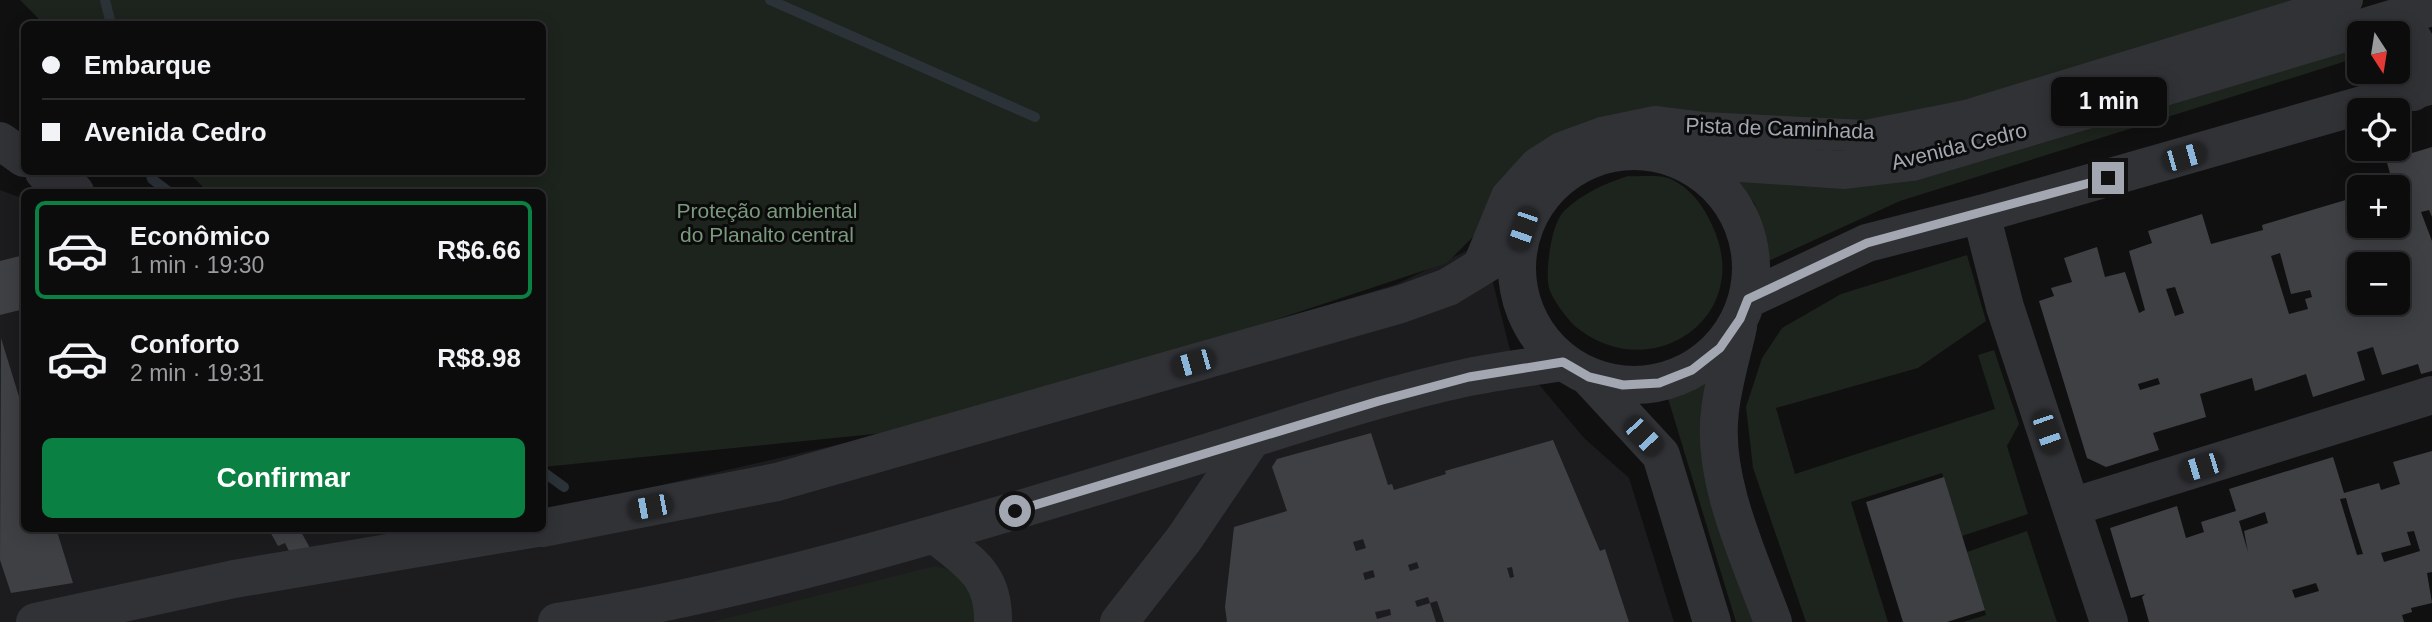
<!DOCTYPE html>
<html lang="pt">
<head>
<meta charset="utf-8">
<style>
  body { margin:0; font-family:Helvetica,sans-serif; background:#151516; color:#f1f3f6; height:100vh; display:flex; flex-direction:column; font-size:26px; white-space:nowrap }
  * { box-sizing:border-box; margin:0 }
  p { font-size:23px; color:#9a9b9d }
  .icon { flex:none; width:38px; height:38px; fill:none; stroke:currentColor; stroke-width:2; stroke-linecap:round; stroke-linejoin:round }
  .map { position:relative; flex:1; overflow:hidden }
  .details { position:absolute; left:21px; top:189px; width:525px; height:343px; display:flex; flex-direction:column; background:#0c0c0d; border-radius:10px; box-shadow:0 4px 18px #0003,0 0 0 2px #2c2c2e }
  .details>* { flex:none }
  .hud { position:absolute; left:21px; top:21px; width:525px; height:154px; border-radius:10px; box-shadow:0 4px 18px #0003,0 0 0 2px #2c2c2e; display:grid; align-content:center; height:154px; padding:0 21px; background:#0c0c0d }
  .needle { width:46px; rotate:168deg }
  .fabs { position:absolute; left:2347px; top:21px; display:grid; gap:14px }
  .fabs a { display:grid; place-items:center; width:63px; height:63px; border-radius:10px; background:#0c0c0d; box-shadow:0 4px 18px #0003,0 0 0 2px #2c2c2e; font-size:35px }
  .end { position:absolute; width:32px; height:32px; margin:-16px; border:9px solid #a2a7b1; background:#111; box-shadow:0 0 0 4px #111 }
  .from { border-radius:50% }
  .bubble { position:absolute; height:49px; border-radius:10px; background:#0c0c0d; box-shadow:0 4px 18px #0003,0 0 0 2px #2c2c2e; font-size:23px; font-weight:700; line-height:49px; text-align:center }
  .car { position:absolute; width:21px; height:42px; margin:-21px -10px; border-radius:9px; box-shadow:0 0 5px 2px #0007; background:linear-gradient(#222 24%,#8ab4d8 0 40%,#222 0 76%,#8ab4d8 0 86%,#222 0) }
  .hud b { display:flex; align-items:center; gap:24px; height:66px; font-size:26px }
  .hud b+b { border-top:2px solid #2c2c2e }
  .hud i { width:18px; height:18px; background:#f1f3f6 }
  ul { padding:12px 0 0; list-style:none }
  li { display:flex; align-items:center; gap:21px; height:98px; margin:0 14px 10px; padding:0 7px; border:4px solid transparent; border-radius:10px }
  li div { flex:1 }
  li b { display:block; font-size:26px }
  li em { font-style:normal; font-weight:700 }
  li.current { border-color:#0b8043 }
  li>.icon { width:63px; height:63px; stroke-width:1.5 }
  .cta { display:flex; gap:14px; margin-top:auto; padding:14px 21px }
  .cta a { flex:1; height:80px; border-radius:10px; background:#0b8043; color:#fff; font-size:28px; font-weight:700; line-height:80px; text-align:center }
  .map>svg:first-child { display:block }
</style>
</head>
<body>
<div class="map">
<svg width="2432" height="622" viewBox="0 0 2432 622">
  <rect width="100%" height="100%" fill="#101011"/>
  <path fill="#1c1c1e" d="M0,190L24,199V528H542L543,512L972,414L1397,284L1483,243L1510,350L1584,438L1629,478L1674,622H0Z"/>
  <g fill="#1d231d">
    <path d="M20,0H2347L1966,116L1703,128L1561,148L1447,263L1145,363L914,430L543,467L542,192H208L188,172H542V24H44Z"/>
    <path d="M2359,36V57L1900,201L1764,263L1755,204L1733,178Z"/>
    <path d="M1628,176C1640,177 1660,174 1671,179C1691,189 1703,205 1712,225C1756,317 1651,388 1576,327C1568,320 1552,299 1549,288C1545,271 1551,224 1564,211C1583,193 1604,184 1628,176Z"/>
    <path d="M1967,255L1986,321L1918,368L1776,408L1795,474L1995,409L1978,355L1994,350L2019,424L2007,446L2028,514L1962,536L1942,473L1851,502L1888,622H1806L1753,468L1746,407L1762,358L1782,328L1841,294Z"/>
    <path d="M1718,367L1759,622H1736L1667,395L1698,384Z"/>
    <path d="M2027,531L2057,622H1963L1986,615L1967,552Z"/>
    <path d="M935,566C970,573 969,592 979,622H712Z"/>
  </g>
  <g fill="none" stroke-linecap="round" stroke-linejoin="round">
    <g stroke="#2b3238" stroke-width="10">
      <path d="M105,0L111,24"/>
      <path d="M770,0L1035,117"/>
      <path d="M150,172L152,179L169,192"/>
      <path d="M542,471L564,487"/>
    </g>
  </g>
  <g fill="#3f4044" fill-rule="evenodd">
    <path d="M2432,147V217L2429,210L2421,212L2432,241V371L2421,374L2418,364L2382,375L2373,347L2357,352L2365,380L2313,397L2306,374L2255,391L2252,378L2200,394L2206,417L2153,433L2159,450L2106,467L2087,458L2039,301L2054,296L2051,288L2072,282L2064,258L2097,247L2105,277L2125,272L2139,313L2145,310L2129,251L2152,243L2148,231L2202,214L2211,244L2263,230L2262,225L2359,196V226H2398V187H2394L2385,156L2410,148L2412,153ZM2280,253L2291,294L2310,290L2312,297L2305,299L2308,309L2289,314L2271,256ZM2359,264H2398V303H2359ZM2175,287L2184,313L2175,316L2166,289ZM2158,378L2160,384L2140,390L2138,384Z"/>
    <path d="M24,255V309L0,315V261Z"/>
    <path d="M1,338L24,413V528H56L73,583L11,593L0,560Z"/>
    <path d="M1371,433L1388,485L1392,484L1394,490L1446,474L1445,471L1553,440L1600,551L1605,549L1629,622H1444L1437,601L1430,603L1428,597L1415,601L1417,607L1430,603L1436,622H1227L1225,607L1234,527L1287,511L1272,467L1277,459ZM1363,539L1366,548L1356,551L1353,542ZM1417,562L1419,568L1410,571L1408,565ZM1512,567L1514,577L1510,578L1507,568ZM1373,570L1375,577L1365,580L1363,573ZM1390,609L1391,615L1377,619L1375,612Z"/>
    <path d="M2432,451V572L2427,573L2432,603L2411,608L2412,612L2402,615L2404,622H2149L2142,597L2145,594L2131,598L2110,528L2177,506L2186,538L2204,532L2201,522L2236,511L2229,489L2333,457L2344,493L2379,483L2381,490L2400,484L2393,462ZM2346,498L2349,509L2363,554L2357,555L2340,499ZM2265,512L2268,523L2244,531L2248,552L2239,521ZM2414,531L2420,551L2384,562L2381,553L2411,545L2407,532ZM2316,583L2319,591L2295,598L2292,590Z"/>
    <path d="M1944,477L1985,610L1947,622H1903L1866,502Z"/>
    <path d="M268,528H299L310,548L289,551L285,543L278,546Z"/>
  </g>
  <g fill="none" stroke-linecap="round" stroke-linejoin="round">
    <path stroke="#313236" stroke-width="32" d="M1477,269L1507,196L1536,164L1561,148L1602,133L1655,122L1703,128L1866,136L1966,116L2347,0"/>
    <g stroke="#313236" stroke-width="38">
      <path d="M0,141L24,158"/>
      <path d="M44,172L75,192"/>
      <path d="M1981,214L2005,307L2109,622"/>
      <path d="M2072,507L2432,395"/>
      <path d="M936,535C969,563 994,574 993,622"/>
      <path d="M1119,622L1184,539L1251,440"/>
    </g>
    <g stroke="#313236" stroke-width="38">
      <path d="M2400,18L2419,49L2413,92"/>
      <circle cx="1634" cy="268" r="117"/>
      <path d="M1680,159L1845,170L1912,162L2432,7"/>
      <path d="M1748,299L1867,243L1981,214L2432,85"/>
      <path d="M1738,327C1732,354 1723,383 1720,411C1711,479 1750,559 1773,622"/>
      <path d="M1589,377L1661,455L1712,622"/>
      <path d="M542,528L777,482L1401,304L1448,287L1517,245"/>
      <path d="M35,622L234,579L537,528"/>
      <path d="M557,622C770,588 974,523 1180,461C1276,432 1371,398 1469,377C1500,371 1531,367 1563,362"/>
    </g>
  </g>
  <g fill="none" stroke-linecap="round" stroke-linejoin="round">
    <path stroke="#a2a7b1" stroke-width="9" d="M1015,511L1379,401L1469,377L1563,362L1589,377L1623,385L1659,383L1692,370L1720,348L1740,319L1748,299L1867,243L2108,178"/>
  </g>
  <g text-anchor="middle" dominant-baseline="central" stroke-width="6" stroke-linejoin="round" paint-order="stroke">
    <g font-size="21" fill="#a2a7b1" stroke="#0b0b0c">
      <text transform="translate(1780 128) rotate(2)">Pista de Caminhada</text>
      <text transform="translate(1959 146) rotate(-14)">Avenida Cedro</text>
    </g>
    <g font-size="21" fill="#7b9a7d" stroke="#0b0b0c">
      <text x="767" y="210">Proteção ambiental<tspan x="767" dy="24">do Planalto central</tspan></text>
    </g>
  </g>
</svg>
<div class="fabs">
<a><svg class="needle" viewBox="-14 -14 28 28"><path d="M0-13l5 13h-10z" fill="#e53935"/><path d="M0 13l5-13h-10z" fill="#9a9b9d"/></svg></a>
<a><svg class="icon" aria-label="locate" viewBox="0 0 24 24"><circle cx="12" cy="12" r="6"/><path d="M12 2v4M12 18v4M2 12h4M18 12h4"/></svg></a>
<a>+</a>
<a>−</a>
</div>
<i class="end from" style="left:1015px;top:511px"></i>
<i class="end" style="left:2108px;top:178px"></i>
<div class="bubble" style="left:2051px;top:77px;width:116px">1 min</div>
<i class="car" style="left:2184px;top:157px;rotate:74deg"></i>
<i class="car" style="left:1523px;top:229px;rotate:199deg"></i>
<i class="car" style="left:1193px;top:363px;rotate:254deg"></i>
<i class="car" style="left:2047px;top:432px;rotate:161deg"></i>
<i class="car" style="left:1643px;top:436px;rotate:137deg"></i>
<i class="car" style="left:2201px;top:467px;rotate:253deg"></i>
<i class="car" style="left:650px;top:507px;rotate:259deg"></i>
<div class="hud">
<b><i class="from"></i>Embarque</b>
<b><i></i>Avenida Cedro</b>
</div>
<section class="details">
<ul>
<li class="current"><svg class="icon" aria-label="car" viewBox="0 0 24 24"><path d="M5 17H2v-5l4-1 3-4h7l3 4 3 1v5h-3M9 17h6M6 11h13"/><circle cx="7" cy="17" r="2"/><circle cx="17" cy="17" r="2"/></svg><div><b>Econômico</b><p>1 min · 19:30</p></div><em>R$6.66</em></li>
<li><svg class="icon" aria-label="car" viewBox="0 0 24 24"><path d="M5 17H2v-5l4-1 3-4h7l3 4 3 1v5h-3M9 17h6M6 11h13"/><circle cx="7" cy="17" r="2"/><circle cx="17" cy="17" r="2"/></svg><div><b>Conforto</b><p>2 min · 19:31</p></div><em>R$8.98</em></li>
</ul>
<div class="cta"><a>Confirmar</a></div>
</section>
</div>
</body>
</html>
